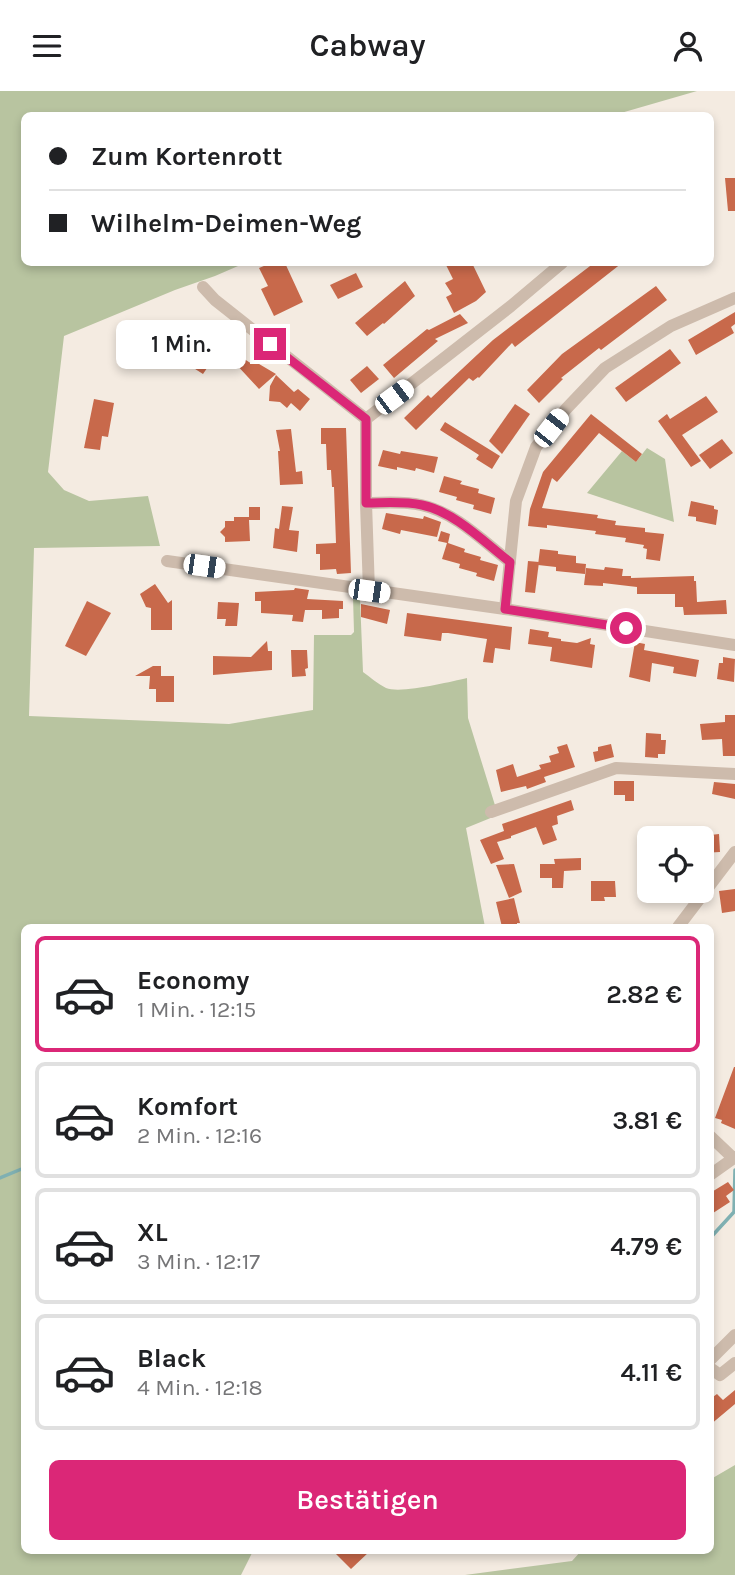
<!DOCTYPE html>
<html lang="de">
<head>
<meta charset="utf-8">
<style>
  body { margin:0; font-family:Karla,sans-serif; background:#f2f2f2; color:#202124; height:100vh; display:flex; flex-direction:column; font-size:26px; white-space:nowrap }
  * { box-sizing:border-box; margin:0 }
  p { font-size:23px; color:#757577 }
  .icon { flex:none; width:38px; height:38px; fill:none; stroke:currentColor; stroke-width:2; stroke-linecap:round; stroke-linejoin:round }
  .map { position:relative; flex:1; overflow:hidden }
  .side { position:absolute; left:21px; top:833px; width:693px; height:630px; display:flex; flex-direction:column; background:#fff; border-radius:10px; box-shadow:0 4px 10px #0003 }
  .side>* { flex:none }
  .hud { position:absolute; left:21px; top:21px; width:693px; height:154px; border-radius:10px; box-shadow:0 4px 10px #0003; display:grid; align-content:center; height:154px; padding:0 28px; background:#fff }
  .controls { position:absolute; left:637px; top:735px; display:grid; gap:14px }
  .controls a { display:grid; place-items:center; width:77px; height:77px; border-radius:10px; background:#fff; box-shadow:0 4px 10px #0003; font-size:35px }
  .end { position:absolute; width:32px; height:32px; margin:-16px; border:9px solid #db2777; background:#fff; box-shadow:0 0 0 4px #fff }
  .from { border-radius:50% }
  .bubble { position:absolute; height:49px; border-radius:10px; background:#fff; box-shadow:0 4px 10px #0003; font-size:23px; font-weight:600; line-height:49px; text-align:center }
  .car { position:absolute; width:21px; height:42px; margin:-21px -10px; border-radius:9px; box-shadow:0 0 5px 2px #0007; background:linear-gradient(#fff 24%,#345 0 40%,#fff 0 76%,#345 0 86%,#fff 0) }
  .hud b { display:flex; align-items:center; gap:24px; height:66px; font-size:26px }
  .hud b+b { border-top:2px solid #e0e0e0 }
  .hud i { width:18px; height:18px; background:#202124 }
  ul { padding:12px 0 0; list-style:none }
  li { display:flex; align-items:center; gap:21px; height:116px; margin:0 14px 10px; padding:0 14px; border:4px solid #e0e0e0; border-radius:10px }
  li div { flex:1 }
  li b { display:block; font-size:26px }
  li em { font-style:normal; font-weight:600 }
  li.active { border-color:#db2777 }
  li>.icon { width:63px; height:63px; stroke-width:1.5 }
  .primary-button { display:flex; gap:14px; margin-top:auto; padding:14px 28px }
  .primary-button a { flex:1; height:80px; border-radius:10px; background:#db2777; color:#fff; font-size:28px; font-weight:600; line-height:80px; text-align:center }
  header { display:flex; justify-content:space-between; align-items:center; height:91px; padding:0 28px; background:#fff; font-size:32px; font-weight:600 }
  .map>svg:first-child { display:block }
</style>
</head>
<body>
<header><svg class="icon" aria-label="menu" viewBox="0 0 24 24"><path d="M4 6h16M4 12h16M4 18h16"/></svg>Cabway<svg class="icon" aria-label="person" viewBox="0 0 24 24"><circle cx="12" cy="8" r="4"/><path d="M4 21q1-7 8-7t8 7"/></svg></header>
<div class="map">
<svg width="735" height="1484" viewBox="0 0 735 1484">
  <rect width="100%" height="100%" fill="#f4ebe1"/>
  <g fill="#b8c4a0">
    <path d="M0,0H697L614,24H24V172H245L215,185L175,199L64,245L48,381L64,399L89,410L148,405L160,455L34,457L29,625L229,633L313,619L314,544H351L354,541L353,506L360,507L363,581C370,586 378,593 386,597C401,603 449,591 467,587L468,627L498,724L466,737L485,836H24V1460H253L241,1484H0Z"/>
    <path d="M647,357L665,368L674,431L587,402L622,360L636,371Z"/>
    <path d="M735,1374V1484H465L572,1470L581,1460H710L711,1388Z"/>
  </g>
  <g fill="none" stroke-linecap="round" stroke-linejoin="round">
    <g stroke="#7fb0b2" stroke-width="3.5">
      <path d="M0,1087L24,1077"/>
      <path d="M710,1163L712,1145L734,1121L735,1079"/>
    </g>
  </g>
  <g fill="#c8694b">
    <path d="M725,87H735V120H728Z"/>
    <path d="M271,172H285L303,211L274,225L261,198L268,195L259,177Z"/>
    <path d="M445,172H472L486,201L476,210L454,222L446,206L452,203L445,192L453,188Z"/>
    <path d="M594,172H622L515,256L512,252L479,287L478,286L473,290L469,287L416,339L404,327L428,304L431,307L493,249Z"/>
    <path d="M356,182L363,196L338,208L330,194Z"/>
    <path d="M405,190L415,205L384,233L383,232L367,245L355,232Z"/>
    <path d="M656,195L667,209L601,259L599,257L561,287L563,288L539,312L527,299L562,263Z"/>
    <path d="M735,221V233L731,236L734,242L696,264L688,249Z"/>
    <path d="M460,223L468,232L435,248L438,250L394,287L383,274L427,238L429,239Z"/>
    <path d="M219,238L229,245L203,283L192,276L201,261L190,253L198,239L213,248Z"/>
    <path d="M670,258L681,272L626,311L615,297Z"/>
    <path d="M238,264L252,273L254,270L276,283L259,298L234,271Z"/>
    <path d="M367,275L379,288L361,302L350,289Z"/>
    <path d="M276,284L294,301L298,298L310,308L300,320L291,312L287,317L280,311L269,310L270,295Z"/>
    <path d="M706,305L718,321L682,344L701,370L691,376L658,330L667,323L670,328Z"/>
    <path d="M94,308L114,312L108,346L102,345L100,359L84,357Z"/>
    <path d="M515,313L530,323L502,363L489,350Z"/>
    <path d="M591,323L642,363L636,371L599,342L557,391L552,387L542,417L598,424L597,427L616,430L615,434L645,437V441L664,443L660,470L646,468L647,458L643,457L644,454L625,451L626,447L595,443L596,440L547,434V437L528,435L530,418L543,381Z"/>
    <path d="M445,331L500,365L492,378L476,368L479,364L440,339Z"/>
    <path d="M321,337H346L351,482L337,483L336,478L320,479V463H316V453L336,452L334,396H332L331,379H327L326,353H321Z"/>
    <path d="M291,338L296,381L302,380L303,393L280,394L278,360H280L276,339Z"/>
    <path d="M722,348L733,362L710,378L699,364Z"/>
    <path d="M383,359L400,363L401,360L438,366L434,382L416,377L415,380L397,376V379L378,375Z"/>
    <path d="M444,385L462,390L460,393L479,398L478,402L495,407L491,423L473,418L474,414L456,409L457,406L439,401Z"/>
    <path d="M691,410L714,415V418L718,419L716,434L696,430V426L688,425Z"/>
    <path d="M282,415L293,416L289,439L299,440L297,461L273,457L275,437L279,438Z"/>
    <path d="M249,416H260V429H249L250,450L225,451V446L220,441L225,436V430H234V426H249Z"/>
    <path d="M386,422L423,428L424,425L441,431L437,446L401,439L400,443L382,438Z"/>
    <path d="M441,440L450,443L448,452L465,458L464,461L481,466L480,469L498,474L494,490L476,485L477,482L459,477L460,473L442,468L447,452L438,450Z"/>
    <path d="M540,458L558,460V463L576,465V472L586,473L585,483L556,480V476L538,474Z"/>
    <path d="M528,470L539,471L535,502L525,501Z"/>
    <path d="M605,476L623,478L622,485H631V487L694,485V490H696L697,511L726,509L727,523L684,524L683,516H675V503H637V496L603,492V495L584,494L586,477L604,479Z"/>
    <path d="M155,493L168,512L172,509V539H151V517L146,516L140,503Z"/>
    <path d="M295,497L309,499L307,508L343,510V518H339V527L322,528V519H305L303,531L292,530L293,524L261,522V510H255V501L294,499Z"/>
    <path d="M87,510L111,522L86,565L65,555Z"/>
    <path d="M218,511L239,512L237,535H225L226,528H217Z"/>
    <path d="M361,513L390,519L387,533L361,526Z"/>
    <path d="M407,522L512,536L510,559L495,557L493,572L483,571L487,548L448,542H442L441,550L404,545Z"/>
    <path d="M530,538L549,541L548,546L561,548V550L577,552L591,547L590,553L595,554L592,577L550,570L552,556L528,553Z"/>
    <path d="M267,550L268,560H272V579L213,584V565L251,566Z"/>
    <path d="M635,551L645,553L644,559L699,569L696,586L673,582L674,576L652,572L650,591L629,586Z"/>
    <path d="M291,559H307L308,577L305,578L306,585L292,586Z"/>
    <path d="M723,566L735,568L734,591L717,588L719,572H723Z"/>
    <path d="M153,575H161V585H174V611H156V598H149L150,585H135Z"/>
    <path d="M725,624H735V665H723L722,648L702,649L700,633L725,631Z"/>
    <path d="M646,642L661,643V649H666L665,663H658V667L645,666Z"/>
    <path d="M567,653L575,676L544,686L546,691L527,698L526,695L501,701L496,679L513,673L517,686L541,678L539,674L551,671L549,665L559,662L557,656Z"/>
    <path d="M611,653L614,666L595,671L593,661L598,660V656Z"/>
    <path d="M614,690H634V710H625V704H614Z"/>
    <path d="M714,691L735,693V708L712,703Z"/>
    <path d="M571,709L574,719L557,725L558,733L552,735L557,749L543,754L536,736L511,745V747L497,751L504,768L491,773L480,749L504,740L502,733Z"/>
    <path d="M719,743L720,761L702,762V745Z"/>
    <path d="M581,767V779L564,780L563,797H552V787H540V773H555L554,768Z"/>
    <path d="M514,773L522,801L509,807L496,774Z"/>
    <path d="M591,790H615L616,806H604L605,810H591Z"/>
    <path d="M735,798V820L722,822L719,800Z"/>
    <path d="M514,807L520,832H517V836H502L496,811Z"/>
    <path d="M734,976H735V1038L721,1032L722,1029L715,1027Z"/>
    <path d="M728,1091L734,1099L726,1105L730,1111L710,1124V1102Z"/>
    <path d="M735,1299V1313L710,1334V1308L717,1303L723,1309Z"/>
    <path d="M333,1460H370L351,1478Z"/>
  </g>
  <g fill="none" stroke-linecap="round" stroke-linejoin="round">
    <g stroke="#cdbbac" stroke-width="12">
      <path d="M203,196L215,209L366,328V412L369,500"/>
      <path d="M366,328L511,215L562,172"/>
      <path d="M366,412C384,412 403,410 421,414C455,421 484,451 510,471"/>
      <path d="M167,470L505,518L735,554"/>
      <path d="M505,518L516,410L536,356L566,318L605,277L671,235L735,207"/>
      <path d="M491,721L616,677L735,683"/>
      <path d="M678,836L735,761"/>
      <path d="M710,1045L733,1067"/>
      <path d="M710,1084L735,1066"/>
      <path d="M710,1269L735,1244"/>
      <path d="M710,1277L720,1284L735,1272"/>
    </g>
  </g>
  <g fill="none" stroke-linecap="round" stroke-linejoin="round">
    <path stroke="#db2777" stroke-width="9" d="M270,253L366,328V412C384,412 403,410 422,414C455,421 484,451 510,471L505,518L626,537"/>
  </g>
</svg>
<div class="controls">
<a><svg class="icon" aria-label="locate" viewBox="0 0 24 24"><circle cx="12" cy="12" r="6"/><path d="M12 2v4M12 18v4M2 12h4M18 12h4"/></svg></a>
</div>
<i class="end from" style="left:626px;top:537px"></i>
<i class="end" style="left:270px;top:253px"></i>
<div class="bubble" style="left:116px;top:229px;width:130px">1 Min.</div>
<i class="car" style="left:394px;top:306px;rotate:53deg"></i>
<i class="car" style="left:551px;top:337px;rotate:38deg"></i>
<i class="car" style="left:204px;top:475px;rotate:98deg"></i>
<i class="car" style="left:369px;top:500px;rotate:98deg"></i>
<div class="hud">
<b><i class="from"></i>Zum Kortenrott</b>
<b><i></i>Wilhelm-Deimen-Weg</b>
</div>
<section class="side">
<ul>
<li class="active"><svg class="icon" aria-label="car" viewBox="0 0 24 24"><path d="M5 17H2v-5l4-1 3-4h7l3 4 3 1v5h-3M9 17h6M6 11h13"/><circle cx="7" cy="17" r="2"/><circle cx="17" cy="17" r="2"/></svg><div><b>Economy</b><p>1 Min. · 12:15</p></div><em>2.82 €</em></li>
<li><svg class="icon" aria-label="car" viewBox="0 0 24 24"><path d="M5 17H2v-5l4-1 3-4h7l3 4 3 1v5h-3M9 17h6M6 11h13"/><circle cx="7" cy="17" r="2"/><circle cx="17" cy="17" r="2"/></svg><div><b>Komfort</b><p>2 Min. · 12:16</p></div><em>3.81 €</em></li>
<li><svg class="icon" aria-label="car" viewBox="0 0 24 24"><path d="M5 17H2v-5l4-1 3-4h7l3 4 3 1v5h-3M9 17h6M6 11h13"/><circle cx="7" cy="17" r="2"/><circle cx="17" cy="17" r="2"/></svg><div><b>XL</b><p>3 Min. · 12:17</p></div><em>4.79 €</em></li>
<li><svg class="icon" aria-label="car" viewBox="0 0 24 24"><path d="M5 17H2v-5l4-1 3-4h7l3 4 3 1v5h-3M9 17h6M6 11h13"/><circle cx="7" cy="17" r="2"/><circle cx="17" cy="17" r="2"/></svg><div><b>Black</b><p>4 Min. · 12:18</p></div><em>4.11 €</em></li>
</ul>
<div class="primary-button"><a>Bestätigen</a></div>
</section>
</div>
</body>
</html>
